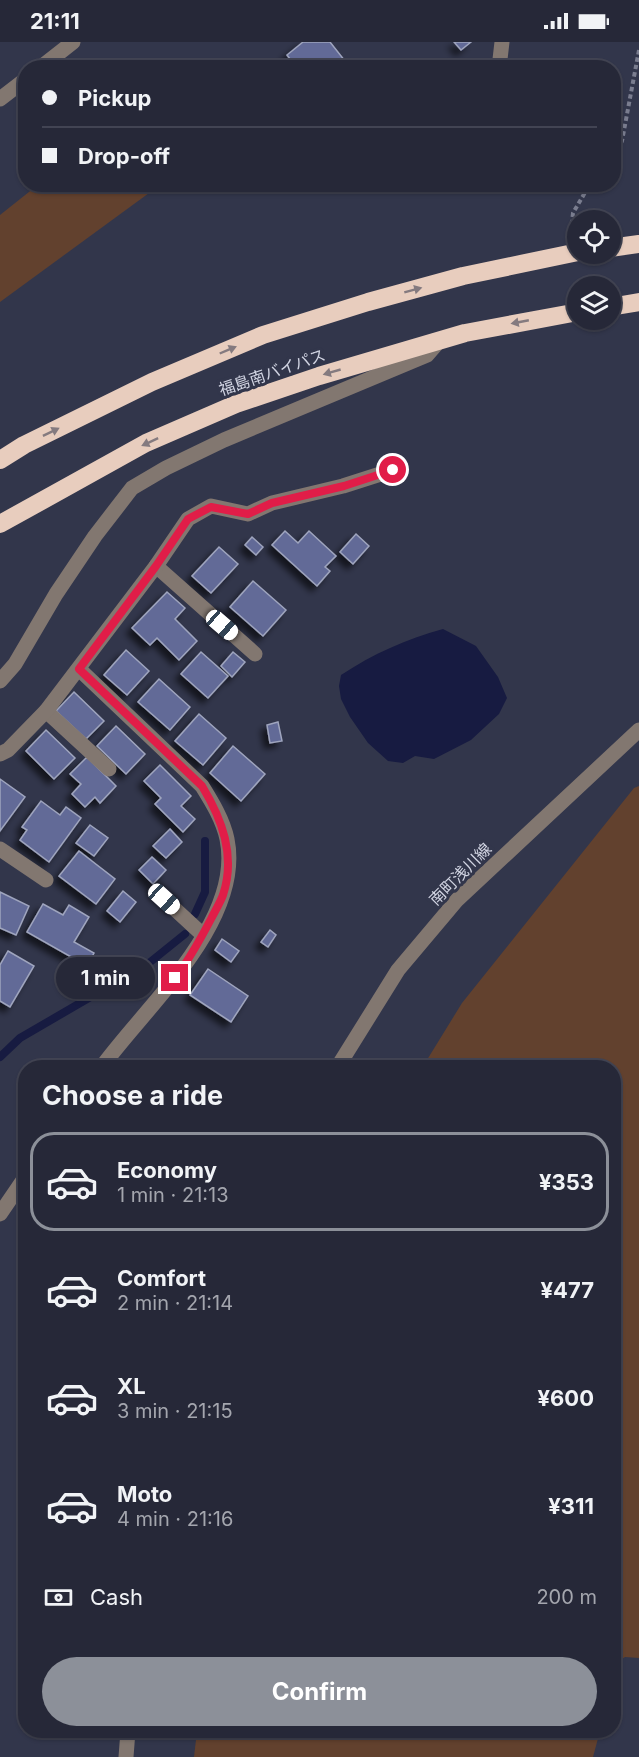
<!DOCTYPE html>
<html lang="en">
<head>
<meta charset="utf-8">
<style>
  body { margin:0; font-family:Inter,"Noto Sans JP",sans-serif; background:#2e3040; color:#f1f3f6; height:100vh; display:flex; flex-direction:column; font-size:22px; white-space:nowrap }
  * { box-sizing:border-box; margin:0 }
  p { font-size:20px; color:#a4a6ae }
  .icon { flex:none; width:33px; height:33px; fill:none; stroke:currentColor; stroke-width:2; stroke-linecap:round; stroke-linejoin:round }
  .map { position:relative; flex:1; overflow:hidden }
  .details { position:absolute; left:18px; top:1018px; width:603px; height:678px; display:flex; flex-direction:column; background:#262838; border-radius:24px; box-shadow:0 2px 4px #0004,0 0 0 2px #424453 }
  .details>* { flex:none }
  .top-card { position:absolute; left:18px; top:18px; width:603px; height:132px; border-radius:24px; box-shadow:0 2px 4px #0004,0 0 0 2px #424453; display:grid; align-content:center; height:132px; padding:0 24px; background:#262838 }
  .fabs { position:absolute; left:567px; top:168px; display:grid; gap:12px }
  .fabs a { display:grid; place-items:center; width:54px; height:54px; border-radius:50%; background:#262838; box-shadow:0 2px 4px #0004,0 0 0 2px #424453; font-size:30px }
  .end { position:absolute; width:27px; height:27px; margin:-14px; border:8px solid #e11d48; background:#fff; box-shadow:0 0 0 3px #fff }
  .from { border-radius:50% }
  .bubble { position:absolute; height:42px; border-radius:21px; background:#262838; box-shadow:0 2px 4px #0004,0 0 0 2px #424453; font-size:20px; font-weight:700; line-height:42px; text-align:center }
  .car { position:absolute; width:18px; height:36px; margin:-18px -9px; border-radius:8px; box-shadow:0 0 4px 2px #0007; background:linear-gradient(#fff 24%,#345 0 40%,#fff 0 76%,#345 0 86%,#fff 0) }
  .top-card b { display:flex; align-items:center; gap:21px; height:57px; font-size:22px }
  .top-card b+b { border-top:2px solid #424453 }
  .top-card i { width:15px; height:15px; background:#f1f3f6 }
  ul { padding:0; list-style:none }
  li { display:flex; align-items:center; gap:18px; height:99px; margin:0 12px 9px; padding:0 12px; border:3px solid transparent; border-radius:24px }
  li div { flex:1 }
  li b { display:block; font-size:22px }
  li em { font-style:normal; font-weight:700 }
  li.active { border-color:#8c9099 }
  li>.icon { width:54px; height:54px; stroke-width:1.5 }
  h2 { padding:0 24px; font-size:27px; line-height:72px }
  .pay { display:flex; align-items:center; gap:15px; height:66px; padding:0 24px; font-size:22px }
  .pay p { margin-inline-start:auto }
  .button { display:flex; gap:12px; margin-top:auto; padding:12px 24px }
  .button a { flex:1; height:69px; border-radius:36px; background:#8c9099; color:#fff; font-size:24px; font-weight:700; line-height:69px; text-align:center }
  .status { display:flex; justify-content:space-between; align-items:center; height:42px; padding:0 30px; background:#262838; direction:ltr }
  .status svg { height:16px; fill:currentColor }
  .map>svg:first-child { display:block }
</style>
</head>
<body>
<div class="status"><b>21:11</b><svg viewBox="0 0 49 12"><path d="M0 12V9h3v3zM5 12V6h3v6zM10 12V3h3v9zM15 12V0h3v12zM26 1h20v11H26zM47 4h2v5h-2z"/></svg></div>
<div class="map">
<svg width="639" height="1715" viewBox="0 0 639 1715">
  <defs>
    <filter id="shadow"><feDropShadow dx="-5.5" dy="5.5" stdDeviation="3" flood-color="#0009"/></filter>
  </defs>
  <rect width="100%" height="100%" fill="#32364b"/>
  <g fill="#62412e">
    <path d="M39,142L160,143L0,260V173Z"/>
    <path d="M639,744V1616L625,1615L614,1622V1026H422L462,961L634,746Z"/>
    <path d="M197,1689H600L593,1715H194Z"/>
  </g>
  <path fill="#171b41" d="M443,587L476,604L498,635L507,656L499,672L471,698L434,717L415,714L403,721L388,719L368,701L350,675L341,657L339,644L341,633C373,612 406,597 443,587Z"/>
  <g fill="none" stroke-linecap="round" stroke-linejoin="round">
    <g stroke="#171b41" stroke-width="8">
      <path d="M195,872L205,850V799"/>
      <path d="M0,1015L20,996L149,921L185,892"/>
    </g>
  </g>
  <g fill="#626a97" stroke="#9fa5be" stroke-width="1.5" filter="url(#shadow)">
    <path d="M303,0H330L349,24L297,26L287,13Z"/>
    <path d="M454,0H471L461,8Z"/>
    <path d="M285,489L298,501L309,489L336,514L325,525L330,529L317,544L272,503Z"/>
    <path d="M356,492L369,504L353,522L340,510Z"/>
    <path d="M252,495L263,505L256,513L245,503Z"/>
    <path d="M219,505L238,522L211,551L192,534Z"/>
    <path d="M253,539L286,568L263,594L230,565Z"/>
    <path d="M167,550L185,566L175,577L197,599L179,618L157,596L150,603L132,586Z"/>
    <path d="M126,608L149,629L127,653L104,633Z"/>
    <path d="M201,610L228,634L208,656L181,632Z"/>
    <path d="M233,610L245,620L232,635L221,624Z"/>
    <path d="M159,637L190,665L170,688L138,660Z"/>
    <path d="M74,650L104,679L86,697L56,669Z"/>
    <path d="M199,672L226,696L203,723L175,699Z"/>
    <path d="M278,680L282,699L270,701L267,683Z"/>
    <path d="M116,684L145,712L126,732L97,704Z"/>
    <path d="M46,688L75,716L54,737L26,709Z"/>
    <path d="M233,704L265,732L241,759L210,731Z"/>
    <path d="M87,715L116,744L100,761L95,755L85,765L72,752L81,742L70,732Z"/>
    <path d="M160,723L191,754L181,764L195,777L183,790L155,762L161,756L144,739Z"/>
    <path d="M0,737L25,755L0,789Z"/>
    <path d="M41,759L60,773L66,765L81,776L49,820L20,798L27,788L22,785Z"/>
    <path d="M90,783L108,796L94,814L76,801Z"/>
    <path d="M170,787L182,800L166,816L153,804Z"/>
    <path d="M79,809L115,837L96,862L59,834Z"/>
    <path d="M152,815L166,828L153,842L139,828Z"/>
    <path d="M123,849L136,860L120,880L107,869Z"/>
    <path d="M0,850L29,864L16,893L0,886Z"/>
    <path d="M43,862L63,873L69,863L89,875L74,900L94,911L87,924L27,890Z"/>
    <path d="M270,888L276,893L268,905L261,900Z"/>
    <path d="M222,897L239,909L231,920L215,908Z"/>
    <path d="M8,909L34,924L10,965L0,959V923Z"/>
    <path d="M208,927L248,954L231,980L190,953Z"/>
  </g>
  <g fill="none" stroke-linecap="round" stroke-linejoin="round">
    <g stroke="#7a7d8f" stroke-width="4" stroke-dasharray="4.5 3" stroke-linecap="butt">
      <path d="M614,114L622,99L639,8"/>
      <path d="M571,190L573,171L590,142"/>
    </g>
    <g stroke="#827770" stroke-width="15">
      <path d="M40,26L73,0"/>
      <path d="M499,26L502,0"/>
      <path d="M0,57L26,37"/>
      <path d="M156,524L255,612"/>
      <path d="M79,627L202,744C212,760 223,778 227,797C244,880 144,966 101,1026"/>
      <path d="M0,639L15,622L56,552L95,494L132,446L166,426L224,398L427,313L440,298"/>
      <path d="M46,669L109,727"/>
      <path d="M0,712L8,708L46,669L156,524L188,477L211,464L248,472L272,461L343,444L393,428"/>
      <path d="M0,807L46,838"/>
      <path d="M164,857L203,893"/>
      <path d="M337,1026L398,928L457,858L639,688"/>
      <path d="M0,1172L26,1134"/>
      <path d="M126,1715L128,1689"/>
    </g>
    <g stroke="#e8cdbe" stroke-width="18">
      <path d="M610,206L639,202"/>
      <path d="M610,265L639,260"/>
      <path d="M0,418L24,403L152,340L263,293L368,260L463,234L578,210"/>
      <path d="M0,482L146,401L236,362L319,334L465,291L578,270"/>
    </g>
  </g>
  <defs><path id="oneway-solid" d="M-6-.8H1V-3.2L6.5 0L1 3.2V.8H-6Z" transform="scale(1.5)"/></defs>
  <g fill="#847a7f">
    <use href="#oneway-solid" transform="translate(413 248) rotate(-15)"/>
    <use href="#oneway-solid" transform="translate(520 280) rotate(169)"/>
    <use href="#oneway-solid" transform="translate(228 308) rotate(-23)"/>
    <use href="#oneway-solid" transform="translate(332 330) rotate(164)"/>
    <use href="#oneway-solid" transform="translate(51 390) rotate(-26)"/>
    <use href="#oneway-solid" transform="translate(150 400) rotate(155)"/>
  </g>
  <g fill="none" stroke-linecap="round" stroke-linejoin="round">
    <path stroke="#e11d48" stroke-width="8" d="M175,936C189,918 200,898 211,877C215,869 220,861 223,853C236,814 222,777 202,744L79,627L156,524L188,477L211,465L248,472L272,461L344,444L393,428"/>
  </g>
  <g text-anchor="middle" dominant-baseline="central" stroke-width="6" stroke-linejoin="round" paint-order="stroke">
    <g font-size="16" fill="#d2d5e3" stroke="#32364b">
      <text transform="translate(272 330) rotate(-19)">福島南バイパス</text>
      <text transform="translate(460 832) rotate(-45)">南町浅川線</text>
    </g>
  </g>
</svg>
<div class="fabs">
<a><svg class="icon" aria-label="locate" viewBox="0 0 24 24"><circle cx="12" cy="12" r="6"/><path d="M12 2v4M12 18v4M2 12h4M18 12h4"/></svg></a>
<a><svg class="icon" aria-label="layers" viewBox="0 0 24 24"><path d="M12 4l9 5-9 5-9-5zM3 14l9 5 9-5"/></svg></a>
</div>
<i class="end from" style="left:393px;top:428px"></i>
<i class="end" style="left:175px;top:936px"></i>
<div class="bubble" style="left:56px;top:915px;width:99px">1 min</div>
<i class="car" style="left:222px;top:583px;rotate:131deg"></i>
<i class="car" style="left:164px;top:857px;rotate:132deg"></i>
<div class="top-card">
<b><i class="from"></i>Pickup</b>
<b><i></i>Drop-off</b>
</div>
<section class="details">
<h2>Choose a ride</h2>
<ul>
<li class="active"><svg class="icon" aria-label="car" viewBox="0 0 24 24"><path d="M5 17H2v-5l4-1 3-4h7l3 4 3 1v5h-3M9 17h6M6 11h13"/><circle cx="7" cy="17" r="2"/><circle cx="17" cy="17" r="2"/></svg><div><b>Economy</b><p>1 min · 21:13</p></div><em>¥353</em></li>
<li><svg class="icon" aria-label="car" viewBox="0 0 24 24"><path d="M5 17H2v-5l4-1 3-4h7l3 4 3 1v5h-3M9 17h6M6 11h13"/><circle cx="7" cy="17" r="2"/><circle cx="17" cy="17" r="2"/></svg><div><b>Comfort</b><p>2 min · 21:14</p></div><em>¥477</em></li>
<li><svg class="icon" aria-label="car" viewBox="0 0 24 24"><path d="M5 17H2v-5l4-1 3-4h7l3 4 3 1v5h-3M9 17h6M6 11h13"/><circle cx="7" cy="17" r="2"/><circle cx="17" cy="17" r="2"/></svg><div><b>XL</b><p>3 min · 21:15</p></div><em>¥600</em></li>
<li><svg class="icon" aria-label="car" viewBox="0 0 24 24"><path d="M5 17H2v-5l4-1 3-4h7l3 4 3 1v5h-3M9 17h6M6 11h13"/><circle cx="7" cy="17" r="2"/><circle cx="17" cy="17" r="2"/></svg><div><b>Moto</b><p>4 min · 21:16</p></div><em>¥311</em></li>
</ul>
<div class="pay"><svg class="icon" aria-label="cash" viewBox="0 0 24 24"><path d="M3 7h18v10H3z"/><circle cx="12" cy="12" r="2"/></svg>Cash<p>200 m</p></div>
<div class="button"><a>Confirm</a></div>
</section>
</div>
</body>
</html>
